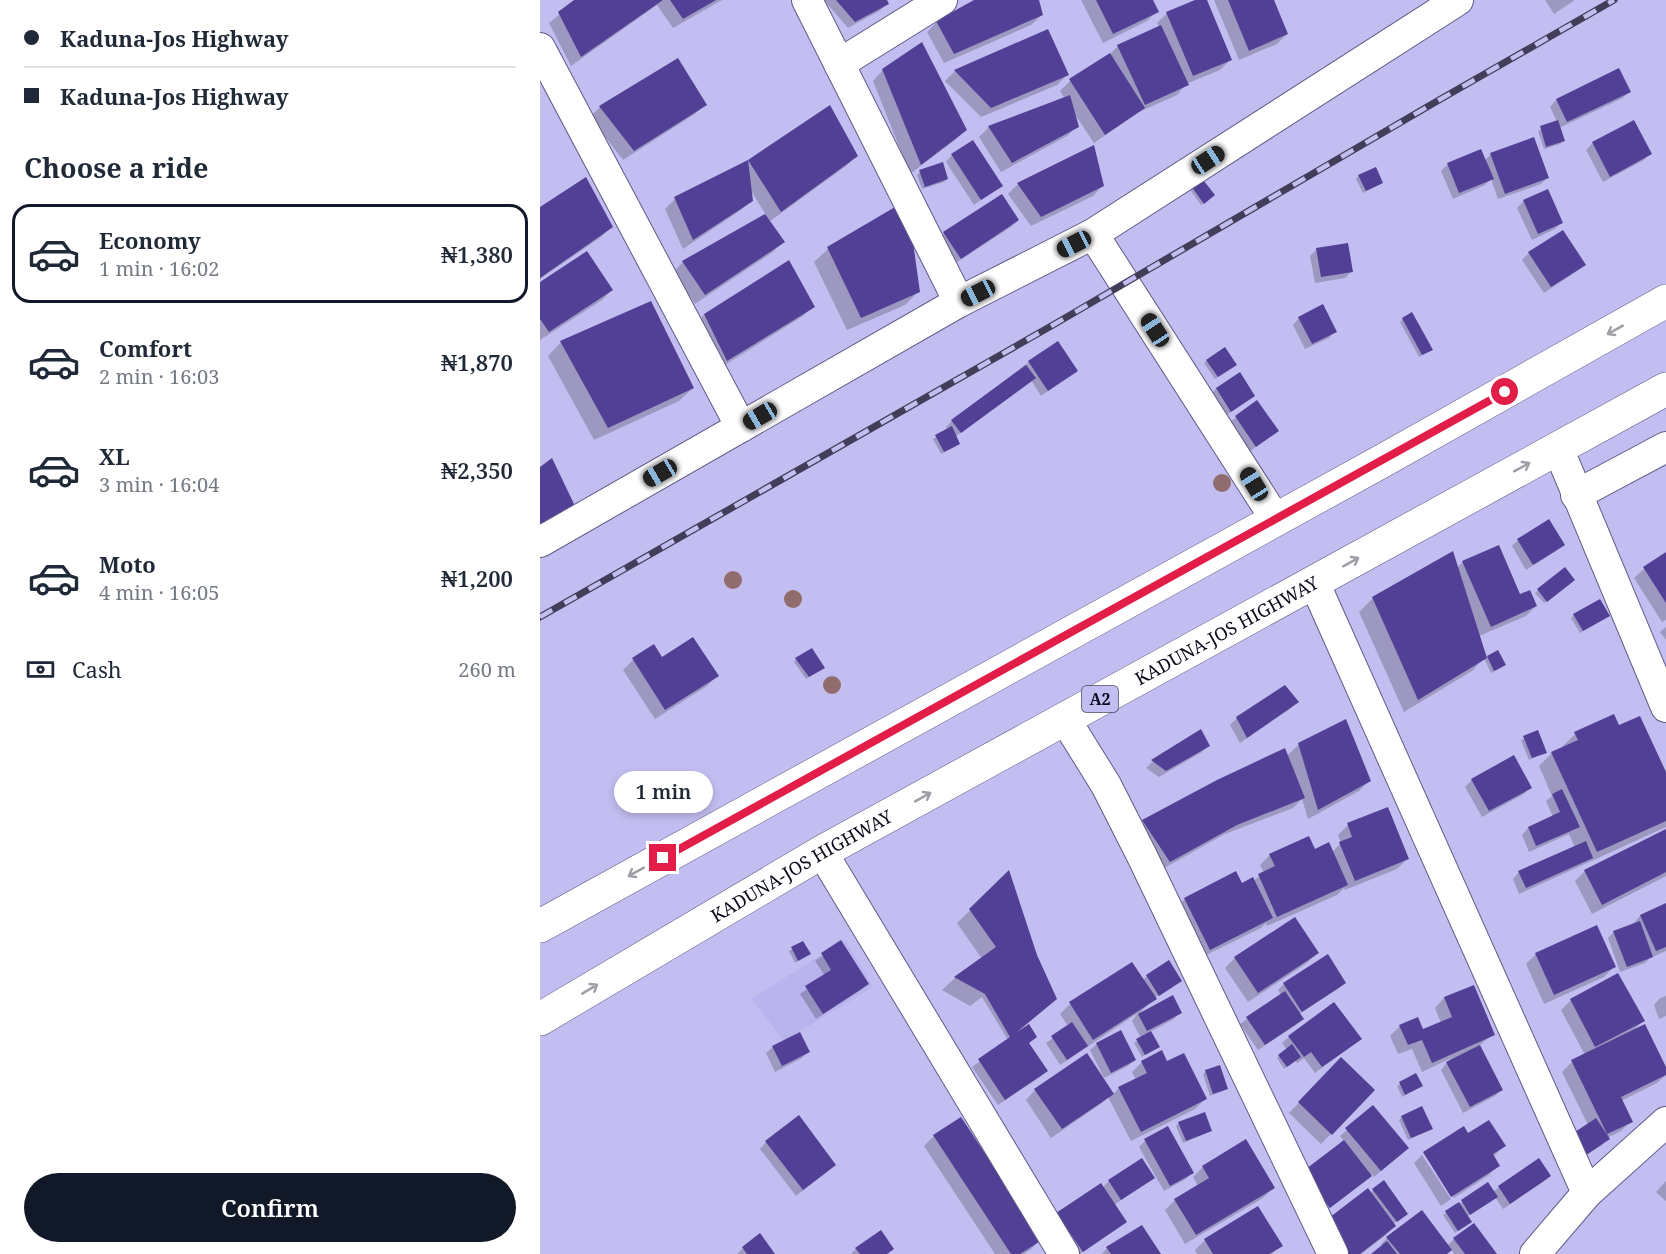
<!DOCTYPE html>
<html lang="en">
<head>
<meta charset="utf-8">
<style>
  body { margin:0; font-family:"Noto Serif",serif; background:#f2f2f3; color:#1f2937; height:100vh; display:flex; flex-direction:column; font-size:22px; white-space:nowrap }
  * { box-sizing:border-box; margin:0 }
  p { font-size:20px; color:#747a83 }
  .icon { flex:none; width:33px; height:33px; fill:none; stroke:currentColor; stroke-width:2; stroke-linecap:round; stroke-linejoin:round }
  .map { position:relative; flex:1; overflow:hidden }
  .panel { display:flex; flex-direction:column; background:#fff; width:540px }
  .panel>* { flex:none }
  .guide { display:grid; align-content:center; height:132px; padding:0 24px; background:#fff }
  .end { position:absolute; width:27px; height:27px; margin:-14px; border:8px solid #e11d48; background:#fff; box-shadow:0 0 0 3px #fff }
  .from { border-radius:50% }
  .bubble { position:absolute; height:42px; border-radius:21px; background:#fff; box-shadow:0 3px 9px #0003; font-size:20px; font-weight:600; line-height:42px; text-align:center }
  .car { position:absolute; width:18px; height:36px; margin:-18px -9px; border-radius:8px; box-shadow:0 0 4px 2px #0007; background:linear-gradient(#222 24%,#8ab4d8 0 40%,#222 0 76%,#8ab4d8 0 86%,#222 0) }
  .guide b { display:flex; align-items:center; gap:21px; height:57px; font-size:22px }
  .guide b+b { border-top:2px solid #e0e1e3 }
  .guide i { width:15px; height:15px; background:#1f2937 }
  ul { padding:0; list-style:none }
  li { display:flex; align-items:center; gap:18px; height:99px; margin:0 12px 9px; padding:0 12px; border:3px solid transparent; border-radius:18px }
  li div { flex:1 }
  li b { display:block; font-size:22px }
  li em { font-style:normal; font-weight:600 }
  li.selected { border-color:#111827 }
  li>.icon { width:54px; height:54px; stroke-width:1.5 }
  h2 { padding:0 24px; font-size:27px; line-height:72px }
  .pay { display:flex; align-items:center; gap:15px; height:66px; padding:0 24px; font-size:22px }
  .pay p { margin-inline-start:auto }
  .cta { display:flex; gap:12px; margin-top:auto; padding:12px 24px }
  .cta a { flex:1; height:69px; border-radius:36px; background:#111827; color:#fff; font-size:24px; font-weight:600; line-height:69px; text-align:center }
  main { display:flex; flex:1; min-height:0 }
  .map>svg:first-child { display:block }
</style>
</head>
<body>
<main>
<section class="panel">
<div class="guide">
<b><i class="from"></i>Kaduna-Jos Highway</b>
<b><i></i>Kaduna-Jos Highway</b>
</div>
<h2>Choose a ride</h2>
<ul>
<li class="selected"><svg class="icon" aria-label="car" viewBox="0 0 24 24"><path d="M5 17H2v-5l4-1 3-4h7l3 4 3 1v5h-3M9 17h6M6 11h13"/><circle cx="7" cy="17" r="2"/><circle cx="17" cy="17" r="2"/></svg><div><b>Economy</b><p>1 min · 16:02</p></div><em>₦1,380</em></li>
<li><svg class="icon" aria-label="car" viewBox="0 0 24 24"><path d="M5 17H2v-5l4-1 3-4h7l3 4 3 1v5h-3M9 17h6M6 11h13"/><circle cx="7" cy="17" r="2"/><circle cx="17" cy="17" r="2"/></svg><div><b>Comfort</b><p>2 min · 16:03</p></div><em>₦1,870</em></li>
<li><svg class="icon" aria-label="car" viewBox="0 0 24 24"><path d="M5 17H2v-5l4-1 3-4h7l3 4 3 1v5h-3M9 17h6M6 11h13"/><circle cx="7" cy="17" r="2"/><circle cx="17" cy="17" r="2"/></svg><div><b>XL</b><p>3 min · 16:04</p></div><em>₦2,350</em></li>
<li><svg class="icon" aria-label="car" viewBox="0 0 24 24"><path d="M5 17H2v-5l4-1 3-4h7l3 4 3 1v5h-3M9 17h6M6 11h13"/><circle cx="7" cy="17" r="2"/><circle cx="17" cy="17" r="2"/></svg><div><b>Moto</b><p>4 min · 16:05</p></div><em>₦1,200</em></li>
</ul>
<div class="pay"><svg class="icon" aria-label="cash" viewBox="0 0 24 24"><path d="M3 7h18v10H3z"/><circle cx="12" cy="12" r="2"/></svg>Cash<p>260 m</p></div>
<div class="cta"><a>Confirm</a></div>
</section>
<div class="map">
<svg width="1126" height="1254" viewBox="0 0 1126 1254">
  <rect width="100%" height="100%" fill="#c3bef1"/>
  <path fill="#bab4ee" d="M305,940L333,987L244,1041L211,999Z"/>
  <g fill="#0003">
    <path d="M37,0H182L133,28L117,5L31,66L9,23Z"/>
    <path d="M284,0H345L347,3L341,10L308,28Z"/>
    <path d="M437,0H497L502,15L491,25L404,63L387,32L397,22Z"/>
    <path d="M541,0H612L617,11L607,21L563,43Z"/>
    <path d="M659,0H665L690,60L680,70L646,84L637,95L599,112L554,143L534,113L537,126L527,136L461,172L439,137L449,127L525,99L520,91L530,81L568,56L578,46L619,27L617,23L627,13Z"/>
    <path d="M674,0H733L747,34L737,44L699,60Z"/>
    <path d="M1005,0H1035L1014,14Z"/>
    <path d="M507,31L527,75L517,85L441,117L405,81L415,71Z"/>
    <path d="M343,70L425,130L415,140L370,174L333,81Z"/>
    <path d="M1079,70L1089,92L1083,98L1019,128L1023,141L1020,144L1004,149L998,131L1017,122L1010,107L1016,100Z"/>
    <path d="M165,104L155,114L83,160L50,117L60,107Z"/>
    <path d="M290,108L316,156L306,166L229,222L243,242L233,252L155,304L133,272L143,262L226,215L210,189L212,200L201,210L143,249L125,209L135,199L209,161Z"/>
    <path d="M1093,122L1110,154L1104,160L1063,182L1046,150L1053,143Z"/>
    <path d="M951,154L1007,178L1001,184L958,199L951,179L945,185L913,199L901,171L908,164L944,161Z"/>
    <path d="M412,155L461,185L434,205L406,162Z"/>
    <path d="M380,172L407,179L404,182L382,189L377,175Z"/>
    <path d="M819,176L842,183L823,193L816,179Z"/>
    <path d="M478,184L563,185L553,196L491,226L468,194Z"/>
    <path d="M650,185L670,198L661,205L648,187Z"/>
    <path d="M1007,191L1021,223L1015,229L992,240L977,208L984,201Z"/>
    <path d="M366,203L379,291L365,305L307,330L274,262L288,249Z"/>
    <path d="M0,209L71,227L61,237L0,279Z"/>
    <path d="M478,220L471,227L414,264L398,240L404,233Z"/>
    <path d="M776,250L812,271L805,278L775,283L770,256Z"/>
    <path d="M989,253L1044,265L1037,271L1004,293L982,260Z"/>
    <path d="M248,262L273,306L263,316L177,370L154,325L164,315Z"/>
    <path d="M0,283L72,290L62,300L0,340Z"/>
    <path d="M759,318L795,331L789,338L765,349L753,325Z"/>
    <path d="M863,319L888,352L879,357L860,322Z"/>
    <path d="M21,342L153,388L139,401L54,440L8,356Z"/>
    <path d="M667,361L692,367L675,379L664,363Z"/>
    <path d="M489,362L536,371L501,396L491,380L415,437L418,444L415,447L401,454L393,439L408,430L406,427L412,421Z"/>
    <path d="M700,374L713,396L684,417L670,395L676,389Z"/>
    <path d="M716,402L737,431L709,452L689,423Z"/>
    <path d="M978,540L1023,545L1016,551L986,570L972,546Z"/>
    <path d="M912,553L917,568L923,562L996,606L986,616L939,636L946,659L947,657L964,665L961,668L951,673L944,658L932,671L864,712L819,612L833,598Z"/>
    <path d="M1126,554V620L1122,622L1094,578L1104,569Z"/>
    <path d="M1030,583L1004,603L995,593L998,590Z"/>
    <path d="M1034,615L1065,618L1040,633L1031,618Z"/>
    <path d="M1126,627V640L1120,632Z"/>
    <path d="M114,646L122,659L177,676L167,686L115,719L83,670L93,660Z"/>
    <path d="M256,659L280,670L266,679L254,662Z"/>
    <path d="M757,702L750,709L700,743L690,725L697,718Z"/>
    <path d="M1073,716L1078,727L1099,718L1126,775V827L979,894L973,879L979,872L1035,848L1029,834L989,852L982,835L988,828L1013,817L1006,801L1012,796L999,766L1012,753L1022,748V747L1035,734Z"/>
    <path d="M660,731L668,746L662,752L619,777L606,768L612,762Z"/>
    <path d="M997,732L1005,752L989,760L981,740Z"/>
    <path d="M759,744L829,781L819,791L768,819L762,799L753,808L685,834L619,871L593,831L602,822L677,782L747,756Z"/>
    <path d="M932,780L990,787L984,794L942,817L925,787Z"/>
    <path d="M847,809L867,859L857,869L805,890L804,888L797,895L727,926L726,923L721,928L660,958L635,909L645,899L713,881L724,873L720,865L730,855L774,851L792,852L801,843L798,835L808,825Z"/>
    <path d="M1126,830V876L1052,914L1035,881L1045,871Z"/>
    <path d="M469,873L470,1036L495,1037L488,1044L506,1071L500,1077L458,1105L432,1067L468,1040L442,997L430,1006L402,990L415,978L442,959L417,923Z"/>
    <path d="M1126,905V951L1110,958L1105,963L1080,972L1068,938L1074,932L1091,926L1100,916Z"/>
    <path d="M301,942L327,984L321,990L276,1019L260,994L285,976L275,961Z"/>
    <path d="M263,943L269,954L255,963L249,951Z"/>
    <path d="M777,953L767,963L708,1002L685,968L695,958Z"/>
    <path d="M996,954L1074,967L1064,977L1004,1004L986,964Z"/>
    <path d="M592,964L603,980L607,976L638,983L614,998L601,1012H640L634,1019L610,1032L618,1047L602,1057L594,1043L601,1038L592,1021L598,1013L520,1065L506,1043L529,1027L520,1014L530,1004Z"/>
    <path d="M1078,975L1103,1021L1093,1031L1104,1026L1126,1071V1075L1117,1083L1081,1101L1091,1121L1081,1131L1067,1138L1062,1145L1039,1160L1048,1125L1022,1072L1032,1062L1045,1055L1021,1010L1031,1000Z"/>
    <path d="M805,983L798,989L759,1014L762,1019L756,1025L718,1050L700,1024L741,995L738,990L744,984Z"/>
    <path d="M933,987L953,1034L939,1046L961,1090L955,1096L923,1113L901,1070L911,1058L882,1072L872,1049L858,1054L850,1036L860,1026L883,1031L901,1023L895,1008L904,998Z"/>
    <path d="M1126,996V1016L1119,1019L1114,1005L1120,998Z"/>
    <path d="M749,1037L813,1045L775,1073L764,1058L757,1063L755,1060L744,1069L737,1058L747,1050L742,1043Z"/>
    <path d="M557,1044L594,1060L588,1066L564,1078L550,1050Z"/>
    <path d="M233,1047L268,1052L262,1058L235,1072L226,1053Z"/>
    <path d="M801,1059L833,1090L781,1144L749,1113Z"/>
    <path d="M602,1062L627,1063L665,1099L655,1109L591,1141L568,1097L562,1103L511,1138L486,1100L495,1090L573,1094L579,1088L596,1080L592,1072Z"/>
    <path d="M666,1071L687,1089L670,1096L663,1074Z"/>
    <path d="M876,1075L881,1086L862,1097L857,1086Z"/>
    <path d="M833,1107L861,1154L834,1177L832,1174L783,1213L756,1179L804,1141L800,1136Z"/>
    <path d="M862,1117L888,1131L868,1140L859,1120Z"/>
    <path d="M639,1123L671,1131L643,1143L636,1126Z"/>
    <path d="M923,1128L928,1135L964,1146L953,1157L958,1165L949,1175L914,1198L884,1154Z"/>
    <path d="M394,1136L500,1240L490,1250L484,1254H455L384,1146Z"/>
    <path d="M605,1141L652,1172L646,1179L624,1191L599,1147Z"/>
    <path d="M706,1141L733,1188L723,1198L645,1244L625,1210L635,1200L658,1186L653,1177L663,1167Z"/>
    <path d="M226,1142L288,1171L256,1196L220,1149Z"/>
    <path d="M882,1155L911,1199L901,1206L874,1163Z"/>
    <path d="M1009,1176L1003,1182L963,1209L955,1197L926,1217L927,1225L915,1233L903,1215L948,1184L953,1192L959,1187Z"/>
    <path d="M613,1178L574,1205L585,1222L540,1254H534L511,1220L562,1188L569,1181Z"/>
    <path d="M1126,1181V1201L1116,1192Z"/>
    <path d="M833,1190L864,1216L853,1224L854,1226L845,1236L821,1254H787Z"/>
    <path d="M847,1238L907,1246L914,1239L956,1254H914L911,1249L906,1254H833L843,1247L841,1244Z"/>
    <path d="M665,1240L741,1245L732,1254H657L655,1250Z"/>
    <path d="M203,1248L234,1254H197Z"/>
    <path d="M567,1248L619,1254H562Z"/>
    <path d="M316,1249H352L347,1254H311Z"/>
  </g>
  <g fill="#514095">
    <path d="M34,0H123L41,57L18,12Z"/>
    <path d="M130,0H176L143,19Z"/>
    <path d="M296,0H347L349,4L315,22Z"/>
    <path d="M434,0H499L503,15L414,54L396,21Z"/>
    <path d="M556,0H613L619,12L573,34Z"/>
    <path d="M655,0H667L692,60L653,76L626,12Z"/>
    <path d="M688,0H734L748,34L709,51Z"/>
    <path d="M621,25L649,85L605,105L577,45Z"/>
    <path d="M508,29L529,75L451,108L414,70Z"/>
    <path d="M382,42L427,130L381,165L342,69Z"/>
    <path d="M570,53L605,108L565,135L529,79Z"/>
    <path d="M138,58L167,105L94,151L59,106Z"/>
    <path d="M1079,68L1091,92L1027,122L1016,99Z"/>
    <path d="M530,95L539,127L472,163L448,126Z"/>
    <path d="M290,105L318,156L241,212L208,160L213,201L153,240L134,197L208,160Z"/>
    <path d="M1018,120L1025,141L1006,147L1000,126Z"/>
    <path d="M1094,120L1112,154L1070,177L1052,142Z"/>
    <path d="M994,137L1009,178L965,194L950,153Z"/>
    <path d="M433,140L463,186L441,200L411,154Z"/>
    <path d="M554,145L564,186L501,217L477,183Z"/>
    <path d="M941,149L954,179L919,193L907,163Z"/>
    <path d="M403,162L408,179L385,187L379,170Z"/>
    <path d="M836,167L843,183L826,191L818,175Z"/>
    <path d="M660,176L675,195L664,204L649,183Z"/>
    <path d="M46,177L73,227L0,278V207Z"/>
    <path d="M1008,189L1023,223L998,234L983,200Z"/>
    <path d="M462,194L479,220L421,259L403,232Z"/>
    <path d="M367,200L380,292L321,318L287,247Z"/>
    <path d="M225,214L245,242L165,295L142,261Z"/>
    <path d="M1023,230L1046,265L1011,287L988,252Z"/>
    <path d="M808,243L813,272L781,277L776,248Z"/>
    <path d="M47,251L73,290L9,332L0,319V282Z"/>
    <path d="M249,260L275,307L187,361L164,314Z"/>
    <path d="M111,301L154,388L68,428L20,341Z"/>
    <path d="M783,304L797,332L772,344L758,317Z"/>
    <path d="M872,312L893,350L882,355L862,318Z"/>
    <path d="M518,341L538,371L508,391L488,361Z"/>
    <path d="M685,347L697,365L678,377L666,360Z"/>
    <path d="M486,365L496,378L421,433L411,420Z"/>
    <path d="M700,372L715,396L691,412L676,388Z"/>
    <path d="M717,400L739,431L716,447L695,416Z"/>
    <path d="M412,426L420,444L404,452L395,435Z"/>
    <path d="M12,458L34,504L0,541V467Z"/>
    <path d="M1009,519L1025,545L993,565L977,539Z"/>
    <path d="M959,545L980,594L990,590L997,606L951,627L922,561Z"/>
    <path d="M913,551L947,658L878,700L832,597Z"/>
    <path d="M1126,552V603L1103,567Z"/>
    <path d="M1025,567L1035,580L1007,602L997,589Z"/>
    <path d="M1060,599L1070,616L1043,631L1033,614Z"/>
    <path d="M153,637L179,676L125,710L92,658L114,644L122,657Z"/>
    <path d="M272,648L285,668L269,677L255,658Z"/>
    <path d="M958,650L966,665L954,671L947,656Z"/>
    <path d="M745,685L759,702L707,738L696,717Z"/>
    <path d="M1074,714L1079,725L1100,716L1126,772V821L1057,852L1011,752L1038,740L1034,732Z"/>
    <path d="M806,719L831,781L778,810L758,743Z"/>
    <path d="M661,729L670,746L626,771L611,760Z"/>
    <path d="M998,730L1007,753L992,758L983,736Z"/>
    <path d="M745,748L765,798L697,825L630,862L602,820L677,780Z"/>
    <path d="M974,755L992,788L949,811L931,779Z"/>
    <path d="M1022,789L1040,827L996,846L988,827L1020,812L1012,794Z"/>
    <path d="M848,807L869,859L815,881L799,842L812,837L807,823Z"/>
    <path d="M1126,829V872L1062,905L1044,870Z"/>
    <path d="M769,836L775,849L789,842L808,885L737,917L718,874L735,866L729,854Z"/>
    <path d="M1046,841L1053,858L986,888L978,871Z"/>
    <path d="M469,870L497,955L517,999L477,1032L489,1024L497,1037L489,1043L508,1071L465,1100L438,1059L470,1037L445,994L414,977L456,947L429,909Z"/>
    <path d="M696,871L702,883L713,877L733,918L670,950L644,898Z"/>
    <path d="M1126,903V947L1116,951L1100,915Z"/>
    <path d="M755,917L779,953L718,993L694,957Z"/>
    <path d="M1100,921L1113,957L1087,967L1073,931Z"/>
    <path d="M1057,925L1076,967L1014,995L995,953Z"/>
    <path d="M301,940L329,984L283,1014L265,986L291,970L281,953Z"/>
    <path d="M263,941L271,954L258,961L251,947Z"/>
    <path d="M788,954L806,983L762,1012L743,983Z"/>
    <path d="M629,960L642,981L619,996L606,975Z"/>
    <path d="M592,962L617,999L553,1040L529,1002Z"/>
    <path d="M1078,973L1105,1021L1055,1047L1030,999Z"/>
    <path d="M934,985L955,1035L892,1063L882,1040L868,1045L859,1025L878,1017L883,1029L912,1017L904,997Z"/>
    <path d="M745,991L764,1019L725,1045L706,1017Z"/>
    <path d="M633,995L642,1013L607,1031L598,1014Z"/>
    <path d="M794,1002L822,1039L782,1067L771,1052L764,1057L748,1036Z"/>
    <path d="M532,1022L548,1046L527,1060L511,1036Z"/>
    <path d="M1105,1024L1126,1067V1075L1081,1097L1093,1122L1067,1134L1031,1060Z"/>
    <path d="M581,1030L596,1060L571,1073L556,1043Z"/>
    <path d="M611,1031L620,1047L605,1055L596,1039Z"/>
    <path d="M260,1032L270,1052L242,1066L232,1046Z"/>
    <path d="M752,1044L761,1057L747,1067L738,1055Z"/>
    <path d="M940,1045L963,1090L930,1107L906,1062Z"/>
    <path d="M622,1050L627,1061L644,1053L667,1099L601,1132L578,1087L607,1073L601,1061Z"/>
    <path d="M547,1053L574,1094L522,1129L494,1089Z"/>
    <path d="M801,1057L835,1090L792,1135L758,1102Z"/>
    <path d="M680,1065L688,1089L673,1094L665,1070Z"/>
    <path d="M876,1073L883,1086L865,1095L859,1082Z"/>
    <path d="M833,1105L869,1148L841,1171L805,1128Z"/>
    <path d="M882,1106L893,1129L871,1138L861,1116Z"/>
    <path d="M665,1112L672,1131L646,1141L638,1122Z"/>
    <path d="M259,1115L296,1165L263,1190L225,1141Z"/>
    <path d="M421,1117L502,1240L480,1254H471L393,1135Z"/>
    <path d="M1056,1118L1070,1139L1046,1155L1032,1134Z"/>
    <path d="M949,1120L966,1146L953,1154L960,1166L911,1197L883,1152L924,1126L928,1133Z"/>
    <path d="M628,1126L654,1173L630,1186L604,1139Z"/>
    <path d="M706,1139L735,1188L656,1235L634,1199L669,1178L662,1166Z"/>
    <path d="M804,1140L832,1176L790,1208L762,1172Z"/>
    <path d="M602,1158L615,1178L581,1200L568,1180Z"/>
    <path d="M999,1158L1011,1176L970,1204L958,1186Z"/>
    <path d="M844,1180L868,1214L857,1222L832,1189Z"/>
    <path d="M948,1182L958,1197L930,1215L921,1200Z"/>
    <path d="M561,1183L587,1222L543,1252L516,1213Z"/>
    <path d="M828,1188L856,1226L820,1254H804L781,1224Z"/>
    <path d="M919,1202L932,1222L918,1231L905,1211Z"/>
    <path d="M718,1206L743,1246L729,1254H673L664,1239Z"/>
    <path d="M882,1210L912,1250L907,1254H860L846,1237Z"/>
    <path d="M934,1223L957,1254H925L913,1238Z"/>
    <path d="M602,1225L621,1254H571L566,1247Z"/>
    <path d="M341,1230L354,1249L347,1254H320L315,1248Z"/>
    <path d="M220,1233L235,1254H207L202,1247Z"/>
    <path d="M847,1241L857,1254H831Z"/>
  </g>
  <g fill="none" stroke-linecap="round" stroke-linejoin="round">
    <defs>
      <g id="minor">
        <path d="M267,0L419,302"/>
        <path d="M0,48L201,427"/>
        <path d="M299,64L402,0"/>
        <path d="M553,234L736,520"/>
        <path d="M1018,448L1126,707"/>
        <path d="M1036,495L1126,447"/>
        <path d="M0,542L419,302L553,234L918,0"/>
        <path d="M774,582L1047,1193"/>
        <path d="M525,719L566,785L602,856L793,1254"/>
        <path d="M282,852L524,1254"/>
        <path d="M995,1254L1047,1193L1126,1122"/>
      </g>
      <g id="trunk">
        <path d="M0,926L844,460L1126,301"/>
        <path id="s1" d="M0,1019L282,852L1126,389"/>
      </g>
    </defs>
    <use href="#minor" stroke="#605b87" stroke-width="32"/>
    <use href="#trunk" stroke="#605b87" stroke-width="34"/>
    <use href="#minor" stroke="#fff" stroke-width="30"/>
    <use href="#trunk" stroke="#fff" stroke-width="33"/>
    <defs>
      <path id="rail" d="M0,617L513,325L899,100L1074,0"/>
    </defs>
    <use href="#rail" stroke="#423e59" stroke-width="7"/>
    <use href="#rail" stroke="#c3bef1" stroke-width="4.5" stroke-dasharray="14" stroke-linecap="butt"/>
  </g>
  <g fill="#906d6c">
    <circle cx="682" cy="483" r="9"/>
    <circle cx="193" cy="580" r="9"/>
    <circle cx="253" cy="599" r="9"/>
    <circle cx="292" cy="685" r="9"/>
  </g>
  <defs><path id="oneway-shaft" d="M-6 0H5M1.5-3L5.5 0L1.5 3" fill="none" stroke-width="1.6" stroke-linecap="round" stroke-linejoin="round" transform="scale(1.5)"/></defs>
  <g stroke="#9f9da5">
    <use href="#oneway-shaft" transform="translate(1075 330) rotate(151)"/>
    <use href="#oneway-shaft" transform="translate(982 467) rotate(-29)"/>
    <use href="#oneway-shaft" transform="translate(811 562) rotate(-29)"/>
    <use href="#oneway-shaft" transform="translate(383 797) rotate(-29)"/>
    <use href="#oneway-shaft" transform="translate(96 872) rotate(151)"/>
    <use href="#oneway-shaft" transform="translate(50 989) rotate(-31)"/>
  </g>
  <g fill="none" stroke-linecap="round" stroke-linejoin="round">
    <path stroke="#e11d48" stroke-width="8" d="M123,858L965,392"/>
  </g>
  <g text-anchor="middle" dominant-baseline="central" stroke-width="6" stroke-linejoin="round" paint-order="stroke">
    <rect fill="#c3bef1" stroke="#44415d" stroke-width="1.5" x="542" y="686" width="36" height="26" rx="4.5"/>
    <g font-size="16" font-weight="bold" fill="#0e0b1d">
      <text x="560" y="699">A2</text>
    </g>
    <g font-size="18" fill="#0e0b1d" stroke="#c3bef1">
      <text stroke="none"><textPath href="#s1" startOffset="789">KADUNA-JOS HIGHWAY</textPath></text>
      <text stroke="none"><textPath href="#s1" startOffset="303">KADUNA-JOS HIGHWAY</textPath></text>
    </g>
  </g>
</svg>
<i class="end from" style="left:965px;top:392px"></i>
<i class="end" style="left:123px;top:858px"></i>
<div class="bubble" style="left:74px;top:771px;width:99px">1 min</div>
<i class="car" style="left:668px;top:160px;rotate:57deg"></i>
<i class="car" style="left:534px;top:244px;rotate:243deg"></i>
<i class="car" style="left:438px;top:293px;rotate:243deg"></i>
<i class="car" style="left:615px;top:330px;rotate:327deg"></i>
<i class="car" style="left:220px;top:416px;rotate:240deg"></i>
<i class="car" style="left:120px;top:473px;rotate:240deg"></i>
<i class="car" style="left:714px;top:484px;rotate:328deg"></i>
</div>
</main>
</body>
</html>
